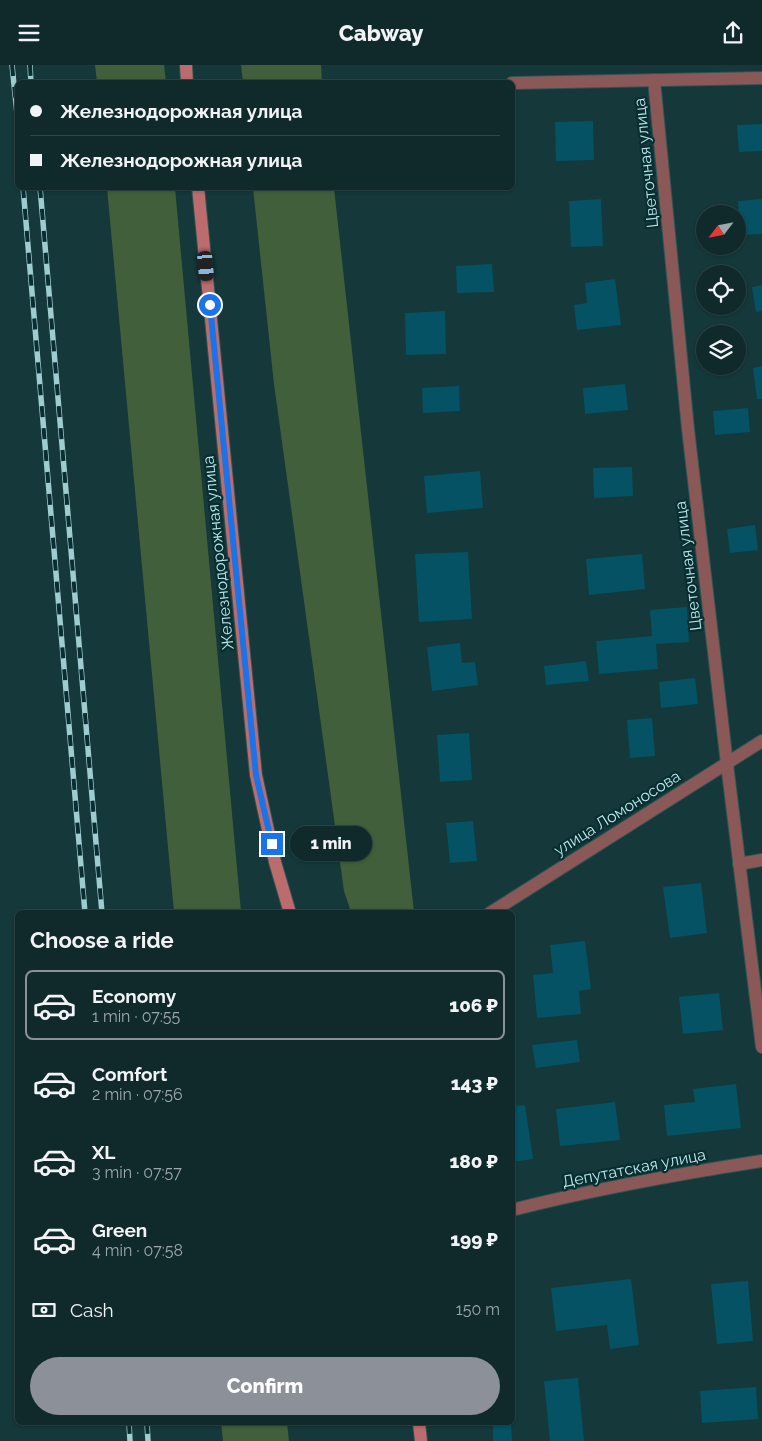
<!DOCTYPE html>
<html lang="en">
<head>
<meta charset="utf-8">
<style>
  body { margin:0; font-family:Raleway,sans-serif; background:#1e3638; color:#f1f3f6; height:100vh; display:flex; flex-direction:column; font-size:19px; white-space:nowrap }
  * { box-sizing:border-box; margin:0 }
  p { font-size:16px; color:#9ca7a9 }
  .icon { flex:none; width:28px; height:28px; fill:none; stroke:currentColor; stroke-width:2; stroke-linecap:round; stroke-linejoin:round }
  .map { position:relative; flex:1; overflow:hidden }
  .side { position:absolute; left:15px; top:845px; width:500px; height:515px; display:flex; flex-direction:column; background:#102a2c; border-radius:8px; box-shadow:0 1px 4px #0004,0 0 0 1px #304648 }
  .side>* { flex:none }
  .hud { position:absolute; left:15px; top:15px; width:500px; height:110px; border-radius:8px; box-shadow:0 1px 4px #0004,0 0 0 1px #304648; display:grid; align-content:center; height:110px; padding:0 15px; background:#102a2c }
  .needle { width:32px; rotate:238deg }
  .tools { position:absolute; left:696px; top:140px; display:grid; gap:10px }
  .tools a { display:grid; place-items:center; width:50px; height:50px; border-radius:50%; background:#102a2c; box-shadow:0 1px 4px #0004,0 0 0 1px #304648; font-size:25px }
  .end { position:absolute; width:22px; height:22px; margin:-11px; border:6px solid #1a73e8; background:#fff; box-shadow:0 0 0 2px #fff }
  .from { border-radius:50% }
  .bubble { position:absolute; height:35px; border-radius:18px; background:#102a2c; box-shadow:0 1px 4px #0004,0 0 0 1px #304648; font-size:16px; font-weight:800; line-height:35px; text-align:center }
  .car { position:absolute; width:15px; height:30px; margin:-15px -8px; border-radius:6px; box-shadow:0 0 4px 1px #0007; background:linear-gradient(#222 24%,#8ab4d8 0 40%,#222 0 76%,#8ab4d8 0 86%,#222 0) }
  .hud b { display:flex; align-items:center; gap:18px; height:48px; font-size:19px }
  .hud b+b { border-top:1px solid #304648 }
  .hud i { width:12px; height:12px; background:#f1f3f6 }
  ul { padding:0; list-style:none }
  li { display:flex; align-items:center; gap:15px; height:70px; margin:0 10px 8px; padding:0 5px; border:2px solid transparent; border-radius:8px }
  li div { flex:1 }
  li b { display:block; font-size:19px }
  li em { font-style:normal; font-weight:800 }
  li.active { border-color:#8c9099 }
  li>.icon { width:45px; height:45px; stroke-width:1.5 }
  h2 { padding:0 15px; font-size:22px; line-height:60px }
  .pay { display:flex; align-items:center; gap:12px; height:55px; padding:0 15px; font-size:19px }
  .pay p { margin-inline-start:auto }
  .primary-button { display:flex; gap:10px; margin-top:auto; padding:10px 15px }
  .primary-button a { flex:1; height:58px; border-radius:30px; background:#8c9099; color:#fff; font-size:20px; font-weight:800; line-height:58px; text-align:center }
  header { display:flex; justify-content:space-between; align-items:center; height:65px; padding:0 15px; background:#102a2c; font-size:22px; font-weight:800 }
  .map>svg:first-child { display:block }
</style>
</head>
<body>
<header><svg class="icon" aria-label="menu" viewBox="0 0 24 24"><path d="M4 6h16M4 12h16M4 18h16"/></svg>Cabway<svg class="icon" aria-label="share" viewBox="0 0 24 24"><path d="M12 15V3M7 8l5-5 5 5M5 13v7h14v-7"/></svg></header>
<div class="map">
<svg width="762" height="1376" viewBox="0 0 762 1376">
  <rect width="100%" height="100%" fill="#15383a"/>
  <g fill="#415f3b">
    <path d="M95,0H164L166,17H97Z"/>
    <path d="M241,0H321L322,17H243Z"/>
    <path d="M107,123H175L241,847H174Z"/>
    <path d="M253,123H334L414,847H351L344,826L274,319Z"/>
    <path d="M221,1358H287L289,1376H223Z"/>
  </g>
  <g fill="#045264">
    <path d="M593,56L594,95L556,96L555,57Z"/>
    <path d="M762,59V86L739,87L737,60Z"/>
    <path d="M601,134L603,181L571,182L569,136Z"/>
    <path d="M762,134V169L740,170L738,136Z"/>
    <path d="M492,199L494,227L457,228L456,201Z"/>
    <path d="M615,214L621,260L577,265L574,240L587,238L585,218Z"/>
    <path d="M762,220V246L756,247L752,222Z"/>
    <path d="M445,246L446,289L406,290L405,248Z"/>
    <path d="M762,301V334H757L753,303Z"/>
    <path d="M625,319L628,345L585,349L583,323Z"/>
    <path d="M459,321L460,346L423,348L422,323Z"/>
    <path d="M748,343L750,367L715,370L713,346Z"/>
    <path d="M632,402L633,431L594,433L593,403Z"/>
    <path d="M480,406L483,443L427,448L424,411Z"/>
    <path d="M755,460L758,485L730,488L727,464Z"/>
    <path d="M468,487L472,554L419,557L415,489Z"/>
    <path d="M642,489L645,524L589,530L586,494Z"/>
    <path d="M687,542L689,577L656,579L658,604L599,609L596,576L652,571L650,545Z"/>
    <path d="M460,578L462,598L475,597L478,620L432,626L427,582Z"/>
    <path d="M586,596L589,616L546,620L544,601Z"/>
    <path d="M695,613L698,639L661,643L659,617Z"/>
    <path d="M652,653L655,691L630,693L627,655Z"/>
    <path d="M469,668L472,715L440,717L437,670Z"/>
    <path d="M473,756L477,796L450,798L446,758Z"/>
    <path d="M701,818L707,868L670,873L663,822Z"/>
    <path d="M585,876L591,924L579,926L581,949L537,953L533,910L553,908L550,880Z"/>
    <path d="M719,928L723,965L683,969L679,932Z"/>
    <path d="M577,975L580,997L536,1003L532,980Z"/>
    <path d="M736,1019L741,1063L667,1071L664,1040L695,1037L693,1024Z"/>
    <path d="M615,1037L620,1075L560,1081L556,1044Z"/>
    <path d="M525,1040L533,1094L512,1097V1041Z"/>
    <path d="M631,1214L639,1280L610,1284L607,1260L556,1266L551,1223Z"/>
    <path d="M748,1216L753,1276L717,1279L711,1219Z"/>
    <path d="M578,1313L584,1376H550L544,1316Z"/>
    <path d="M756,1322L758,1354L702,1358L700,1326Z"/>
    <path d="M493,1358H511L512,1376H493Z"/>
  </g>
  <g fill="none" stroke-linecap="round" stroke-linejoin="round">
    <defs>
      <g id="minor">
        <path d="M654,15L688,364L727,699L762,982"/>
        <path d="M512,18L762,13"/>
        <path d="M739,799L762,795"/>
        <path d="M490,848L762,676"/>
        <path d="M512,1145C595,1124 678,1109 762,1096"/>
      </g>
      <g id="secondary">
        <path d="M186,0L187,18"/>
        <path d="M198,122L256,710L275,797L290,848"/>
        <path d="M419,1358L421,1376"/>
      </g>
    </defs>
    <use href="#minor" stroke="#2f5456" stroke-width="14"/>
    <use href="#secondary" stroke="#2f5456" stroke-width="14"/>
    <use href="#minor" stroke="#8b5858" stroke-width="12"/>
    <use href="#secondary" stroke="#bc6c6c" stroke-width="12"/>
    <defs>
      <g id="rail">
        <path d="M12,0L18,59"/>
        <path d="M30,0L31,18"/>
        <path d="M23,122L85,848"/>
        <path d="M40,122L102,848"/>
        <path d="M129,1358L130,1376"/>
        <path d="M147,1358L148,1376"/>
      </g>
    </defs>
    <use href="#rail" stroke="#9ecccf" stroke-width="5.5"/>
    <use href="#rail" stroke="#0a2e30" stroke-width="4" stroke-dasharray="11" stroke-linecap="butt"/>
  </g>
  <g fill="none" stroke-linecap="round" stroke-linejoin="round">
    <path stroke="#1a73e8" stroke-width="6" d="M210,240L256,710L272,779"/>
  </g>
  <g text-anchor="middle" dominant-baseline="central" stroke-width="4.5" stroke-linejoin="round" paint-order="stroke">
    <g font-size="16" fill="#b9e9ec" stroke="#0a2e30">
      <text transform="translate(646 98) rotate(-96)">Цветочная улица</text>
      <text transform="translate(218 488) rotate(-96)">Железнодорожная улица</text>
      <text transform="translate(688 501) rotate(-97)">Цветочная улица</text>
      <text transform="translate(617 748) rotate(-32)">улица Ломоносова</text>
      <text transform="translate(634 1103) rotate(-11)">Депутатская улица</text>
    </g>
  </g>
</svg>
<div class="tools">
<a><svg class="needle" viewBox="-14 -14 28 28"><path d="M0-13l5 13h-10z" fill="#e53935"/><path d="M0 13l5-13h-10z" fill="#9ca7a9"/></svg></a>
<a><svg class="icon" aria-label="locate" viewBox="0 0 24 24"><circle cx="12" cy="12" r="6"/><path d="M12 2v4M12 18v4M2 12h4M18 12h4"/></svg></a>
<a><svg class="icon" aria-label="layers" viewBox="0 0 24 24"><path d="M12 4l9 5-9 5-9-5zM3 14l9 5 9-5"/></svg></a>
</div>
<i class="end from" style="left:210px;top:240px"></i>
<i class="end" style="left:272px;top:779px"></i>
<div class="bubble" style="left:290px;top:761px;width:82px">1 min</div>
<i class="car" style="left:206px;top:201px;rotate:175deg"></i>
<div class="hud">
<b><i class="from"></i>Железнодорожная улица</b>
<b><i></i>Железнодорожная улица</b>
</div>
<section class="side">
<h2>Choose a ride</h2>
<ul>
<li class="active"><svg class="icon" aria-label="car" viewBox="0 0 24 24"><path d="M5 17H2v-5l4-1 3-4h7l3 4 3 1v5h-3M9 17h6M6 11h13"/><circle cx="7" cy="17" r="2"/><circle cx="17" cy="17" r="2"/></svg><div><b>Economy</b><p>1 min · 07:55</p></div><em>106 ₽</em></li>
<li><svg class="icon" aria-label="car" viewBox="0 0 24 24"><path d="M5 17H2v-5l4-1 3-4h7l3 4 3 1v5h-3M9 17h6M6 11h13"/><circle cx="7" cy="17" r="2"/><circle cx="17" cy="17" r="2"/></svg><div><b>Comfort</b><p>2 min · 07:56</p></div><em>143 ₽</em></li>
<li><svg class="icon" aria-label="car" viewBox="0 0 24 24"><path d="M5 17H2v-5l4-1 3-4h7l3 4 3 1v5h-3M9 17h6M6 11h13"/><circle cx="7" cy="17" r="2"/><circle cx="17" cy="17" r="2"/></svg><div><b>XL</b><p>3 min · 07:57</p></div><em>180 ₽</em></li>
<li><svg class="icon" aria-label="car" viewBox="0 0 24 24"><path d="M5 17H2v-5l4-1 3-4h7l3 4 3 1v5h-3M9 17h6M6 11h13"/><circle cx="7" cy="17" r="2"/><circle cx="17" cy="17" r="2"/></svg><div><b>Green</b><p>4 min · 07:58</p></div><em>199 ₽</em></li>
</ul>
<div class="pay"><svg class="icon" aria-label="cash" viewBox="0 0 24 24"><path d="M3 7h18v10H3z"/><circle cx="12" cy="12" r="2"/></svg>Cash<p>150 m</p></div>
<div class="primary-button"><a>Confirm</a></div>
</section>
</div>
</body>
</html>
